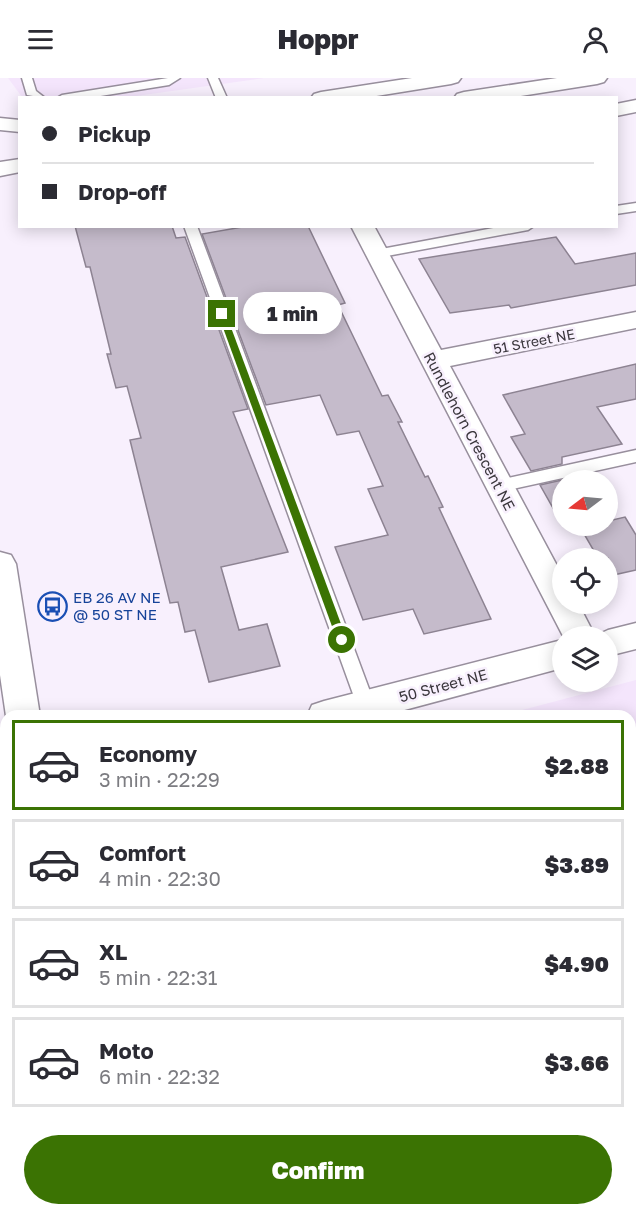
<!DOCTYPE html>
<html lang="en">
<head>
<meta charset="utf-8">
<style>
  body { margin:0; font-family:"Golos Text",sans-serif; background:#f7f7f7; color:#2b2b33; height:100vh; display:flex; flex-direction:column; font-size:22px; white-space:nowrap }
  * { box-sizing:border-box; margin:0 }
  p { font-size:20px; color:#7c7c81 }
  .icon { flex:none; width:33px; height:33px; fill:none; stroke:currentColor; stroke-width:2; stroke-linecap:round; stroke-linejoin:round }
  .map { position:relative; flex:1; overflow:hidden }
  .panel { position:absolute; left:0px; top:632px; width:636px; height:506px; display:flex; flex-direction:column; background:#fff; border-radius:18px 18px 0 0; box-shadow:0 3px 15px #0003 }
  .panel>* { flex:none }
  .hud { position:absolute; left:18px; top:18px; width:600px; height:132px; border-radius:0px; box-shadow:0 3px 15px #0003; display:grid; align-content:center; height:132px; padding:0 24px; background:#fff }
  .needle { width:39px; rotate:254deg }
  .fabs { position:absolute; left:552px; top:392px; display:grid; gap:12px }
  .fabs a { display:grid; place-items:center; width:66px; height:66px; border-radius:50%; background:#fff; box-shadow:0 3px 15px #0003; font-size:30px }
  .end { position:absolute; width:27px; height:27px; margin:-14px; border:8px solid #3b7303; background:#fff; box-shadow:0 0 0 3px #fff }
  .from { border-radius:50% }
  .bubble { position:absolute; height:42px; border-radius:21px; background:#fff; box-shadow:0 3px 15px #0003; font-size:20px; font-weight:800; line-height:42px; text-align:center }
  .hud b { display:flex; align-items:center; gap:21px; height:57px; font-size:22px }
  .hud b+b { border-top:2px solid #e1e1e2 }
  .hud i { width:15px; height:15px; background:#2b2b33 }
  ul { padding:10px 0 0; list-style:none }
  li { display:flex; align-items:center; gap:18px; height:90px; margin:0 12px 9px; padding:0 12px; border:3px solid #e1e1e2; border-radius:0px }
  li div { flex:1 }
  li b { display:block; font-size:22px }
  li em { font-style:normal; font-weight:800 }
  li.current { border-color:#3b7303 }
  li>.icon { width:54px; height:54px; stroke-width:1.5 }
  .action { display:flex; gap:12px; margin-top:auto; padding:12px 24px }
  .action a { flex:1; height:69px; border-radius:36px; background:#3b7303; color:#fff; font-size:24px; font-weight:800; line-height:69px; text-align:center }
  header { display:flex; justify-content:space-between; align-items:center; height:78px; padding:0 24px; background:#fff; font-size:27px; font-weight:800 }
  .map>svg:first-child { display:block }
</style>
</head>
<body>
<header><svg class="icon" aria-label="menu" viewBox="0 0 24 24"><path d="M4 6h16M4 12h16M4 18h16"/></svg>Hoppr<svg class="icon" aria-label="person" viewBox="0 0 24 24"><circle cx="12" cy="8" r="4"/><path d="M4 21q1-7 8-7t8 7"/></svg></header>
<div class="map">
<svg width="636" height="1136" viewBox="0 0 636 1136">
  <rect width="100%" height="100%" fill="#f8f0fd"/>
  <g fill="#f4e5fc">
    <path d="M8,0H264L122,20L22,19Z"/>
    <path d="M636,602V1136H106L107,1131H630V638L503,637Z"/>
  </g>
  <g fill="#c5bbcb" stroke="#8d8392" stroke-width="1.5">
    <path d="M75,148H172L176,160L185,159L248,331L233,334L288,474L221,489L239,552L267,546L280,588L209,604L195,552L185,554L178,524L170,525L130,362L141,360L127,308L116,310L107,276H111L90,189H86Z"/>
    <path d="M248,148H308L345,225L338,227L382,318L388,317L402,344H398L425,399L428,398L443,429L439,430L491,541L424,556L413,531L363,542L335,469L388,457L368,411L383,408L359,353L337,357L320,317L266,327L202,156Z"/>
    <path d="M556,159L575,186L636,175V207L511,230L509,227L450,235L419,181Z"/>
    <path d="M636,286V321L597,329L622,366L562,379V386L531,393L511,359L525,356L503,317Z"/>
    <path d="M562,402V446L540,407Z"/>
    <path d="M625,439L636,457V492L609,498L608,480H598L580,449L608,447V443Z"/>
  </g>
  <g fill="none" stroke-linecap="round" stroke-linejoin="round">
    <defs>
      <g id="service">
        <path d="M22,0H32L36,13L45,20L27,17Z"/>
        <path d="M168,0H180L169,7L88,20H57L62,17Z"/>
        <path d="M208,0H218L227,20H216Z"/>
        <path d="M636,125V133L616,136V128Z"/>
        <path d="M184,148H197L375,627L373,633L366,635L359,633L357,627Z"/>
        <path d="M504,148H534L528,152L376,180L369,176L376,172Z"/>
        <path d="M636,372V384L499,414L493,412L491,408L493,404L499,402Z"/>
      </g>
      <g id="minor">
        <path d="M636,22V34L616,38V26Z"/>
        <path d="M351,148H374L441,272L636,234V250L450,288L562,497V525H578L595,558L608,552L636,545V571L608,578V558H563Z"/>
        <path d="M562,562V590L382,638H307L312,627L324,623Z"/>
        <path d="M6,703V735L0,738V704Z"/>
      </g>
      <g id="tertiary">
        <path d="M0,474L11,477L16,486L40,638H6L0,597Z"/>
        <rect x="7" y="1131" width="46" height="5"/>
      </g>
      <g id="secondary">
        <path d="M412,0H461L458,4L451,6L364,20H311L314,16L321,14Z"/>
        <path d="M557,0H607L604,4L597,6L508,20H454L457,16L464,14Z"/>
        <path d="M0,40L20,42V54L0,52Z"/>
        <path d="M20,81V94L0,98V84Z"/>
      </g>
    </defs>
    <use href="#service" stroke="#988f9d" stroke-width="3"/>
    <use href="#minor" stroke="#988f9d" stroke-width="3"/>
    <use href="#tertiary" stroke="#988f9d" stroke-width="3"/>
    <use href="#secondary" stroke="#988f9d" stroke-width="3"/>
    <use href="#service" fill="#fff" fill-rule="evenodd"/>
    <use href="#minor" fill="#fff" fill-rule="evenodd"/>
    <use href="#tertiary" fill="#fff" fill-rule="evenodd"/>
    <use href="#secondary" fill="#fff" fill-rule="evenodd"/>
  </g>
  <path fill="#3b7303" d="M222,233L226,236L347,562L346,564L342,566L337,562L218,236Z"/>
  <defs>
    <symbol id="bus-ring" viewBox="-11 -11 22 22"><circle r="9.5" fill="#f8f0fd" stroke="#1a4fb4" stroke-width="1.5"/><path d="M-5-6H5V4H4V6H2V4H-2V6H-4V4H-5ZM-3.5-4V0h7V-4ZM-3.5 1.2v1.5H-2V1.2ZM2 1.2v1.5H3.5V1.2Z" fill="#1a4fb4"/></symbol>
  </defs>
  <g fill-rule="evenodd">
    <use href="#bus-ring" x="36" y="512" width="33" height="33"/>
  </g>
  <g text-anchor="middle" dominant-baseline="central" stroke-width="5" stroke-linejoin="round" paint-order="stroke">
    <g font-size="14" fill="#3a363c" stroke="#f8f0fd">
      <text transform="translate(534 263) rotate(-11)">51 Street NE</text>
    </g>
    <g font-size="15" fill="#3a363c" stroke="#f8f0fd">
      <text transform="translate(470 353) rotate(62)">Rundlehorn Crescent NE</text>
      <text transform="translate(443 607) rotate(-15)">50 Street NE</text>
    </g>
    <g font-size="15" fill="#164399" stroke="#f8f0fd" text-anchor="start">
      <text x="73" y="519">EB 26 AV NE<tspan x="73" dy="17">@ 50 ST NE</tspan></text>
    </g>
  </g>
</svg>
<div class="fabs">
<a><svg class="needle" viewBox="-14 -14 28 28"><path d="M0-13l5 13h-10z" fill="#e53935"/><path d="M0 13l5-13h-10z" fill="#7c7c81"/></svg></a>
<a><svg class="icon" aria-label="locate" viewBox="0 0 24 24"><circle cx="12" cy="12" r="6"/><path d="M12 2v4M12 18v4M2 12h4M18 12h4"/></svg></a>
<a><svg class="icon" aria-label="layers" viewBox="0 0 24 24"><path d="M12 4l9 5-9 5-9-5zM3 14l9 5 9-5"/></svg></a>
</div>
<i class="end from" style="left:342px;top:562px"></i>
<i class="end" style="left:222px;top:236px"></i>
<div class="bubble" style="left:243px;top:214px;width:99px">1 min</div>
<div class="hud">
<b><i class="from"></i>Pickup</b>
<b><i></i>Drop-off</b>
</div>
<section class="panel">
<ul>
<li class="current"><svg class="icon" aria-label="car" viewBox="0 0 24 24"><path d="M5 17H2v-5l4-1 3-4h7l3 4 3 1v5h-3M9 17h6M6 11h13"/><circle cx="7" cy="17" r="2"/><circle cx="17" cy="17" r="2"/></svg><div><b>Economy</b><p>3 min · 22:29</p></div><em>$2.88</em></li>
<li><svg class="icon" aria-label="car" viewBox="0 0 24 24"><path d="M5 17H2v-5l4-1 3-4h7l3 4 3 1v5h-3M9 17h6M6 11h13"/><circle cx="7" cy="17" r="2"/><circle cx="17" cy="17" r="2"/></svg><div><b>Comfort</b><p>4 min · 22:30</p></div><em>$3.89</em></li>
<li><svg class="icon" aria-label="car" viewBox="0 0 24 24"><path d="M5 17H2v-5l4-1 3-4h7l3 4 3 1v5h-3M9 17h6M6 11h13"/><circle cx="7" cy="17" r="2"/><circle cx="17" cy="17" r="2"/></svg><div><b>XL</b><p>5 min · 22:31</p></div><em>$4.90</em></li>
<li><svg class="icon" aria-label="car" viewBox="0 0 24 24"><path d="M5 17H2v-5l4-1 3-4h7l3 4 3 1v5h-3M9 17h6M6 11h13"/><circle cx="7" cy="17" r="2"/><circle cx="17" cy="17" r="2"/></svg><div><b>Moto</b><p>6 min · 22:32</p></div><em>$3.66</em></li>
</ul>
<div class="action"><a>Confirm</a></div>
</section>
</div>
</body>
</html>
